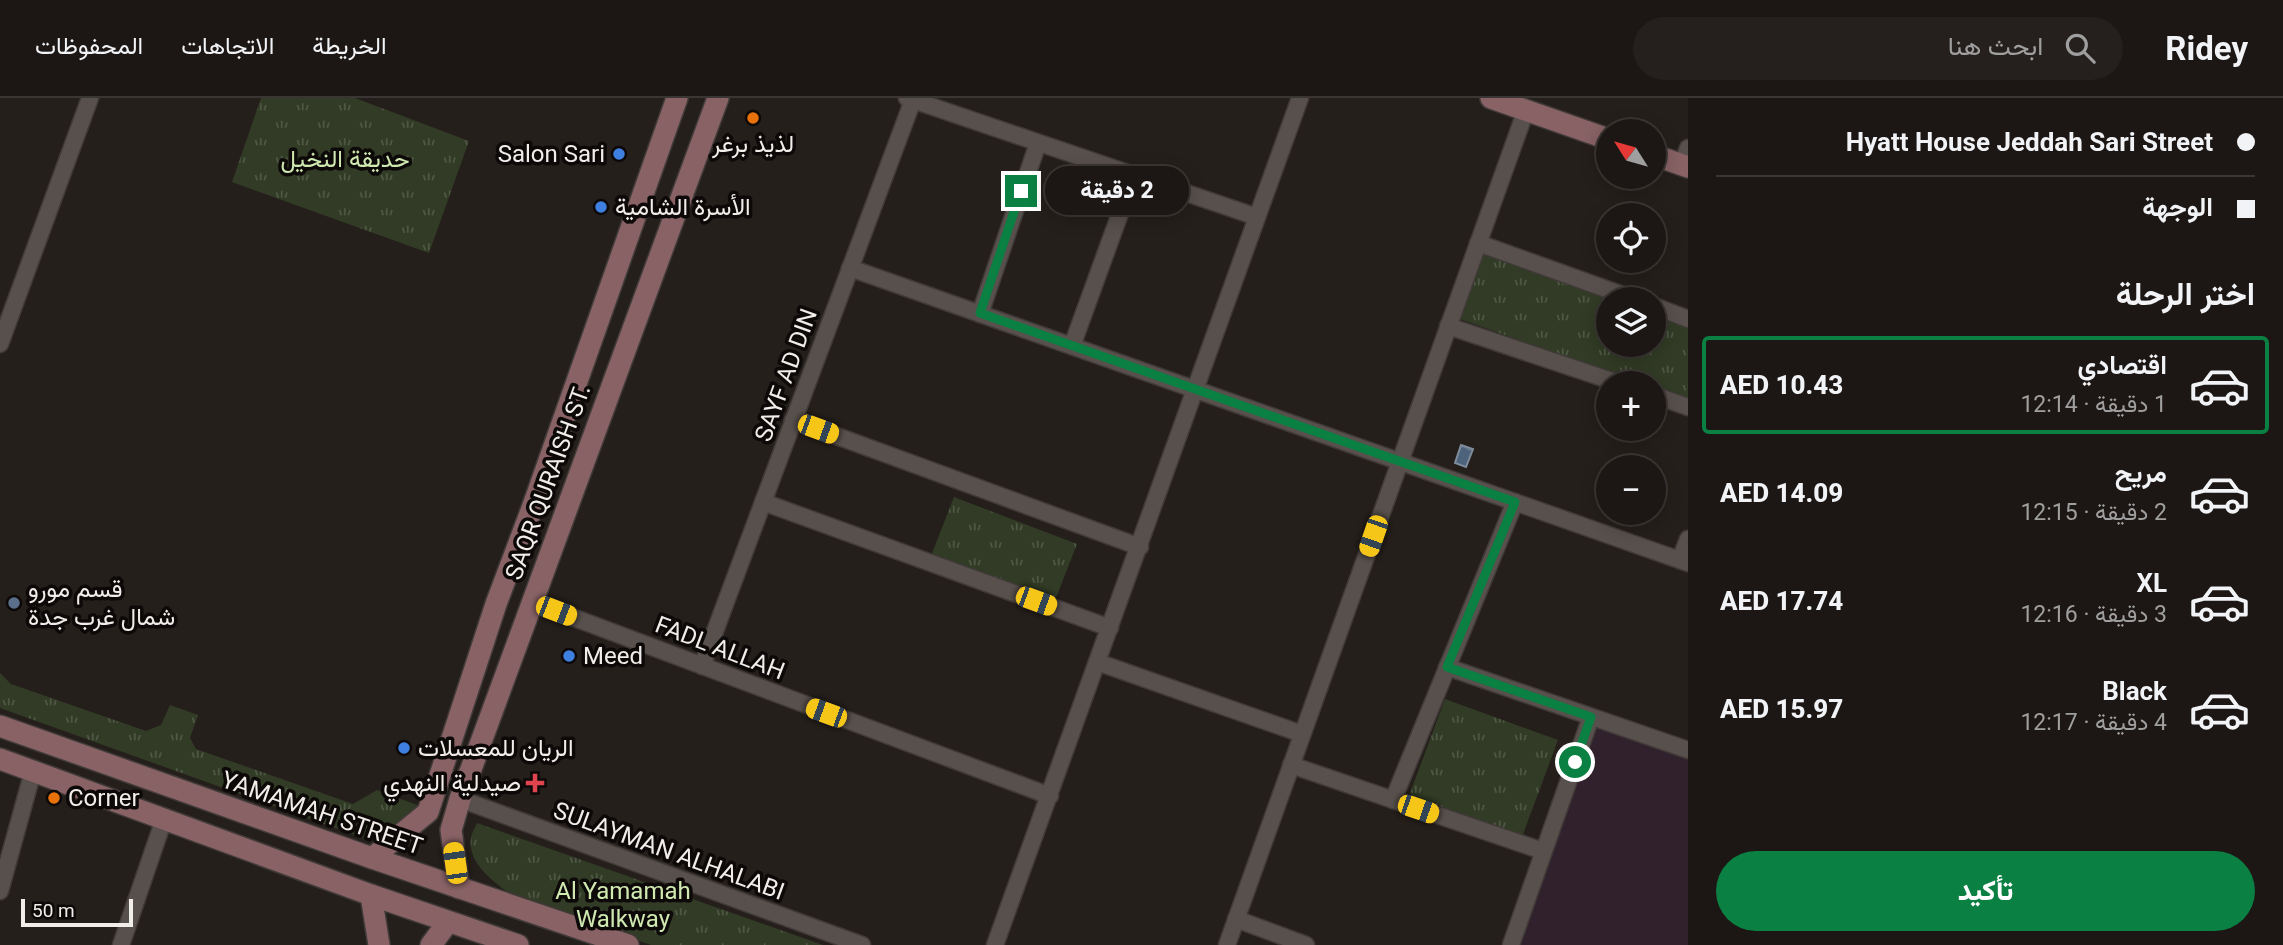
<!DOCTYPE html>
<html lang="ar">
<head>
<meta charset="utf-8">
<style>
  body { margin:0; font-family:Roboto,Vazirmatn,sans-serif; background:#25201d; color:#f1f3f6; direction:rtl; height:100vh; display:flex; flex-direction:column; font-size:26px; white-space:nowrap }
  * { box-sizing:border-box; margin:0 }
  p { font-size:23px; color:#a09fa0 }
  .icon { flex:none; width:38px; height:38px; fill:none; stroke:currentColor; stroke-width:2; stroke-linecap:round; stroke-linejoin:round }
  .map { position:relative; flex:1; overflow:hidden; direction:ltr }
  .sheet { display:flex; flex-direction:column; background:#1c1714; width:595px }
  .sheet>* { flex:none }
  .guide { display:grid; align-content:center; height:154px; padding:0 28px; background:#1c1714 }
  .needle { width:46px; rotate:307deg }
  .controls { position:absolute; left:1596px; top:21px; display:grid; gap:14px }
  .controls a { display:grid; place-items:center; width:70px; height:70px; border-radius:50%; background:#1c1714; box-shadow:0 4px 18px #0003,0 0 0 2px #3a3634; font-size:35px }
  .scale { position:absolute; left:21px; bottom:18px; width:112px; box-sizing:border-box; padding-left:7px; border:4px solid #f1edea; border-top:0; font-size:19px; line-height:24px; white-space:nowrap; color:#f1edea; -webkit-text-stroke:5px #0c0908; paint-order:stroke }
  .end { position:absolute; width:32px; height:32px; margin:-16px; border:9px solid #0b8043; background:#fff; box-shadow:0 0 0 4px #fff }
  .from { border-radius:50% }
  .bubble { position:absolute; height:49px; border-radius:24px; background:#1c1714; box-shadow:0 4px 18px #0003,0 0 0 2px #3a3634; font-size:23px; font-weight:800; line-height:49px; text-align:center; direction:rtl }
  .car { position:absolute; width:21px; height:42px; margin:-21px -10px; border-radius:9px; box-shadow:0 0 5px 2px #0007; background:linear-gradient(#f5c518 24%,#345 0 40%,#f5c518 0 76%,#345 0 86%,#f5c518 0) }
  .guide b { display:flex; align-items:center; gap:24px; height:66px; font-size:26px }
  .guide b+b { border-top:2px solid #3a3634 }
  .guide i { width:18px; height:18px; background:#f1f3f6 }
  ul { padding:0; list-style:none }
  li { display:flex; align-items:center; gap:21px; height:98px; margin:0 14px 10px; padding:0 14px; border:4px solid transparent; border-radius:7px }
  li div { flex:1 }
  li b { display:block; font-size:26px }
  li em { font-style:normal; font-weight:800 }
  li.active { border-color:#0b8043 }
  li>.icon { width:63px; height:63px; stroke-width:1.5 }
  h2 { padding:0 28px; font-size:32px; line-height:84px }
  .cta { display:flex; gap:14px; margin-top:auto; padding:14px 28px }
  .cta a { flex:1; height:80px; border-radius:42px; background:#0b8043; color:#fff; font-size:28px; font-weight:800; line-height:80px; text-align:center }
  header { display:flex; align-items:center; gap:42px; box-sizing:border-box; height:98px; padding:0 35px; background:#1c1714; border-bottom:2px solid #3a3634 }
  header strong { font-size:33px }
  nav { display:flex; gap:38px; margin-inline-start:auto; font-size:24px }
  .search { width:490px; height:63px; background:#25201d; display:flex; align-items:center; gap:18px; box-sizing:border-box; padding:0 24px; border-radius:38px; color:#a09fa0; font-size:26px }
  main { display:flex; flex:1; min-height:0 }
  .map>svg:first-child { display:block }
</style>
</head>
<body>
<header>
<strong>Ridey</strong>
<div class="search"><svg class="icon" aria-label="search" viewBox="0 0 24 24"><circle cx="10" cy="10" r="6"/><path d="M15 15l6 6"/></svg>ابحث هنا</div>
<nav><a>الخريطة</a><a>الاتجاهات</a><a>المحفوظات</a></nav>
</header>
<main>
<section class="sheet">
<div class="guide">
<b><i class="from"></i>Hyatt House Jeddah Sari Street</b>
<b><i></i>الوجهة</b>
</div>
<h2>اختر الرحلة</h2>
<ul>
<li class="active"><svg class="icon" aria-label="car" viewBox="0 0 24 24"><path d="M5 17H2v-5l4-1 3-4h7l3 4 3 1v5h-3M9 17h6M6 11h13"/><circle cx="7" cy="17" r="2"/><circle cx="17" cy="17" r="2"/></svg><div><b>اقتصادي</b><p>1 دقيقة · 12:14</p></div><em>AED 10.43</em></li>
<li><svg class="icon" aria-label="car" viewBox="0 0 24 24"><path d="M5 17H2v-5l4-1 3-4h7l3 4 3 1v5h-3M9 17h6M6 11h13"/><circle cx="7" cy="17" r="2"/><circle cx="17" cy="17" r="2"/></svg><div><b>مريح</b><p>2 دقيقة · 12:15</p></div><em>AED 14.09</em></li>
<li><svg class="icon" aria-label="car" viewBox="0 0 24 24"><path d="M5 17H2v-5l4-1 3-4h7l3 4 3 1v5h-3M9 17h6M6 11h13"/><circle cx="7" cy="17" r="2"/><circle cx="17" cy="17" r="2"/></svg><div><b>XL</b><p>3 دقيقة · 12:16</p></div><em>AED 17.74</em></li>
<li><svg class="icon" aria-label="car" viewBox="0 0 24 24"><path d="M5 17H2v-5l4-1 3-4h7l3 4 3 1v5h-3M9 17h6M6 11h13"/><circle cx="7" cy="17" r="2"/><circle cx="17" cy="17" r="2"/></svg><div><b>Black</b><p>4 دقيقة · 12:17</p></div><em>AED 15.97</em></li>
</ul>
<div class="cta"><a>تأكيد</a></div>
</section>
<div class="map">
<svg width="1688" height="847" viewBox="0 0 1688 847">
  <defs>
    <pattern id="park-tufts" width="24" height="20" patternUnits="userSpaceOnUse" patternTransform="scale(1.75)"><rect width="24" height="20" fill="#313b25"/><path d="M3 7l-1-3M5 7V3M7 7l1-3M15 17l-1-3M17 17v-4M19 17l1-3" fill="none" stroke="#4f5845"/></pattern>
    <pattern id="water-ripples" width="26" height="14" patternUnits="userSpaceOnUse" patternTransform="scale(1.75)"><rect width="26" height="14" fill="#4c637b"/><path d="M2 4q2-2 4 0t4 0M15 11q2-2 4 0t4 0" fill="none" stroke="#667a8e"/></pattern>
  </defs>
  <rect width="100%" height="100%" fill="#251f1b"/>
  <path fill="#31212c" d="M1594,625L1688,658V847H1515Z"/>
  <g fill="url(#park-tufts)">
    <path d="M261,0H355L469,43L429,155L232,84Z"/>
    <path d="M1481,155L1611,201H1608V247H1654V216L1688,228V302L1654,290V285H1640L1457,220Z"/>
    <path d="M954,399L1077,446L1054,505L931,458Z"/>
    <path d="M0,575L11,586L146,633L161,627L170,607L198,617L190,640L196,651L353,706L377,692L422,709L391,736L363,740L0,610Z"/>
    <path d="M1445,601L1558,642L1522,739L1409,698Z"/>
    <path d="M477,725L823,847H651L515,799C497,787 467,766 471,741C471,736 475,730 477,725Z"/>
  </g>
  <path fill="url(#water-ripples)" stroke="#7e8c9c" stroke-width="2" d="M1461,347L1473,351L1466,369L1455,365Z"/>
  <g fill="none" stroke-linecap="round" stroke-linejoin="round">
    <defs>
      <g id="street">
        <path d="M907,0L1257,119"/>
        <path d="M1682,67L1688,50"/>
        <path d="M1478,145L1634,201"/>
        <path d="M850,170L1688,465"/>
        <path d="M1654,208L1688,221"/>
        <path d="M980,216L1038,45"/>
        <path d="M1448,228L1618,285"/>
        <path d="M0,246L90,0"/>
        <path d="M1072,248L1134,77"/>
        <path d="M1654,297L1688,309"/>
        <path d="M793,322L1140,449"/>
        <path d="M763,404L1110,530"/>
        <path d="M1680,462L1688,441"/>
        <path d="M532,504L1050,698"/>
        <path d="M1097,564L1302,636"/>
        <path d="M702,568L913,2"/>
        <path d="M1447,569L1688,652"/>
        <path d="M1291,667L1543,753"/>
        <path d="M460,701L862,847"/>
        <path d="M1393,702L1515,404"/>
        <path d="M0,793L33,673"/>
        <path d="M1236,821L1306,847"/>
        <path d="M121,847L164,721"/>
        <path d="M995,847L1300,0"/>
        <path d="M1227,847L1526,12"/>
        <path d="M1511,847L1591,619"/>
      </g>
      <g id="secondary">
        <path d="M1491,0L1608,41"/>
        <path d="M1654,57L1688,69"/>
        <path d="M0,628L372,760L628,847"/>
        <path d="M0,661L371,797L518,847"/>
        <path d="M372,760L428,714L496,506L534,405L677,0"/>
        <path d="M459,790L451,732L460,701L718,0"/>
        <path d="M371,797L379,847"/>
        <path d="M431,847L448,824"/>
      </g>
    </defs>
    <use href="#street" stroke="#403a38" stroke-width="19"/>
    <use href="#secondary" stroke="#403a38" stroke-width="24"/>
    <use href="#street" stroke="#57504c" stroke-width="16"/>
    <use href="#secondary" stroke="#886265" stroke-width="21"/>
  </g>
  <g fill="none" stroke-linecap="round" stroke-linejoin="round">
    <path stroke="#0b8043" stroke-width="9" d="M1021,93L980,215L1515,404L1447,569L1591,619L1575,664"/>
  </g>
  <g fill="#e8710a" stroke="#0c0908" stroke-width="2.5">
    <circle cx="753" cy="20" r="7"/>
    <circle cx="54" cy="700" r="7"/>
  </g>
  <g fill="#3f7fe0" stroke="#0c0908" stroke-width="2.5">
    <circle cx="619" cy="56" r="7"/>
    <circle cx="601" cy="109" r="7"/>
    <circle cx="569" cy="558" r="7"/>
    <circle cx="404" cy="650" r="7"/>
  </g>
  <circle fill="#5c6f8a" stroke="#0c0908" stroke-width="2.5" cx="14" cy="505" r="7"/>
  <path fill="#e0444e" stroke="#0c0908" stroke-width="2.5" d="M531.5 674.5h7v7h7v7h-7v7h-7v-7h-7v-7h7z"/>
  <g text-anchor="middle" dominant-baseline="central" stroke-width="7" stroke-linejoin="round" paint-order="stroke">
    <g font-size="24" fill="#f1edea" stroke="#0c0908" text-anchor="start">
      <text x="753" y="46" text-anchor="middle">لذيذ برغر</text>
      <text x="605" y="56" text-anchor="end">Salon Sari</text>
      <text x="615" y="109">الأسرة الشامية</text>
      <text x="28" y="491">قسم مورو<tspan x="28" dy="28">شمال غرب جدة</tspan></text>
      <text x="583" y="558">Meed</text>
      <text x="418" y="650">الريان للمعسلات</text>
      <text x="521" y="685" text-anchor="end">صيدلية النهدي</text>
      <text x="68" y="700">Corner</text>
    </g>
    <g font-size="24" fill="#d0e9b1" stroke="#0c0908">
      <text x="345" y="61">حديقة النخيل</text>
      <text x="623" y="793">Al Yamamah<tspan x="623" dy="28">Walkway</tspan></text>
    </g>
    <g font-size="24" fill="#f1edea" stroke="#0c0908">
      <text transform="translate(786 277) rotate(-70)">SAYF AD DIN</text>
      <text transform="translate(548 384) rotate(-70)">SAQR QURAISH ST.</text>
      <text transform="translate(720 550) rotate(21)">FADL ALLAH</text>
      <text transform="translate(322 715) rotate(19)">YAMAMAH STREET</text>
      <text transform="translate(669 753) rotate(20)">SULAYMAN ALHALABI</text>
    </g>
  </g>
</svg>
<div class="controls">
<a><svg class="needle" viewBox="-14 -14 28 28"><path d="M0-13l5 13h-10z" fill="#e53935"/><path d="M0 13l5-13h-10z" fill="#a09fa0"/></svg></a>
<a><svg class="icon" aria-label="locate" viewBox="0 0 24 24"><circle cx="12" cy="12" r="6"/><path d="M12 2v4M12 18v4M2 12h4M18 12h4"/></svg></a>
<a><svg class="icon" aria-label="layers" viewBox="0 0 24 24"><path d="M12 4l9 5-9 5-9-5zM3 14l9 5 9-5"/></svg></a>
<a>+</a>
<a>−</a>
</div>
<div class="scale">50 m</div>
<i class="end from" style="left:1575px;top:664px"></i>
<i class="end" style="left:1021px;top:93px"></i>
<div class="bubble" style="left:1045px;top:68px;width:144px">2 دقيقة</div>
<i class="car" style="left:818px;top:331px;rotate:110deg"></i>
<i class="car" style="left:1373px;top:438px;rotate:199deg"></i>
<i class="car" style="left:1036px;top:503px;rotate:110deg"></i>
<i class="car" style="left:556px;top:513px;rotate:111deg"></i>
<i class="car" style="left:826px;top:615px;rotate:290deg"></i>
<i class="car" style="left:1418px;top:711px;rotate:109deg"></i>
<i class="car" style="left:455px;top:765px;rotate:352deg"></i>
</div>
</main>
</body>
</html>
